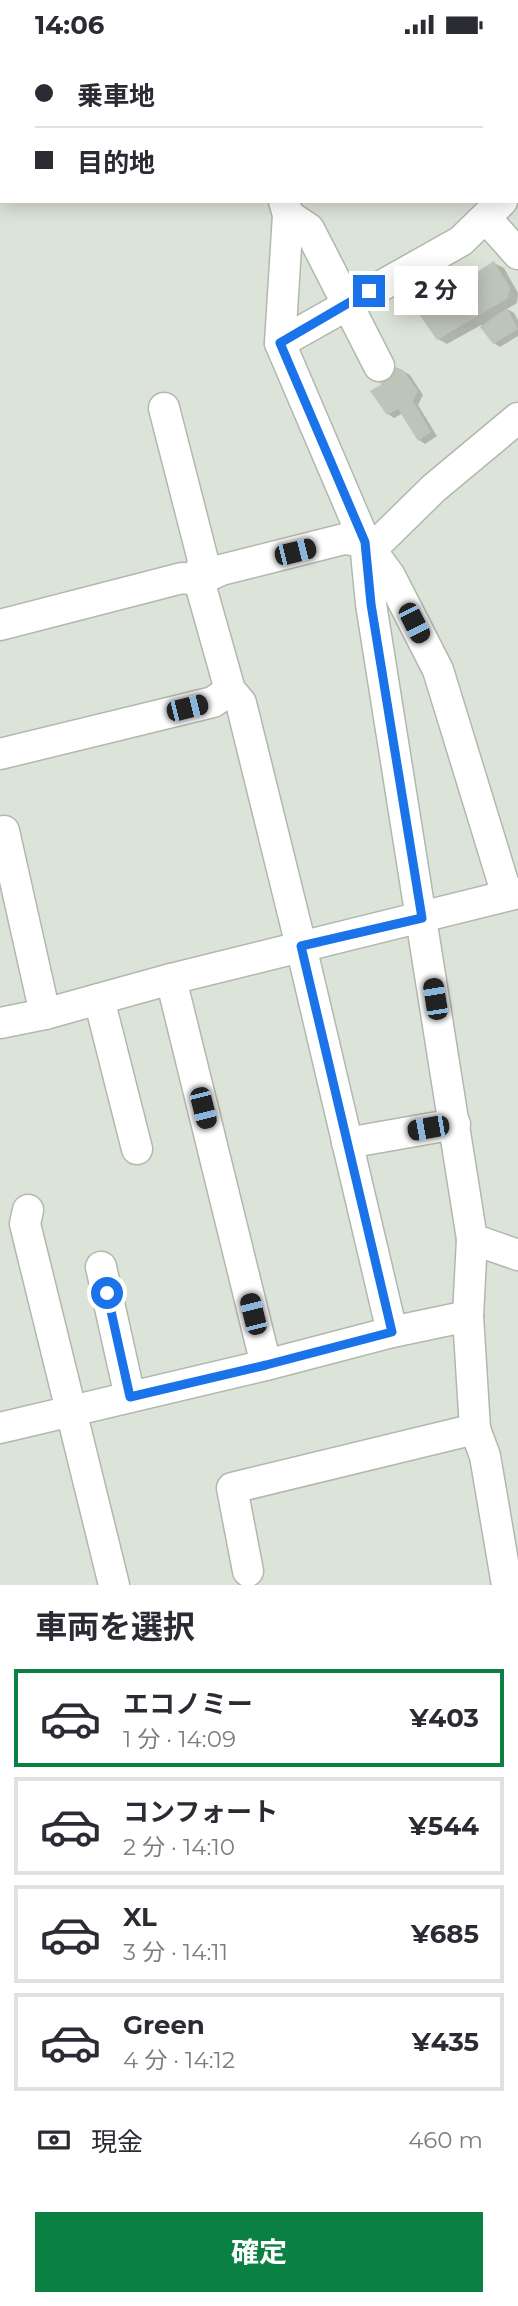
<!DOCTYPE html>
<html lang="ja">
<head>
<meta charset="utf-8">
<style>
  body { margin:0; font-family:Montserrat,"Noto Sans JP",sans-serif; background:#f7f7f7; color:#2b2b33; height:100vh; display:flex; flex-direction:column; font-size:26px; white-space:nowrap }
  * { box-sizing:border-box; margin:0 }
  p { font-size:23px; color:#7c7c81 }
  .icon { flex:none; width:38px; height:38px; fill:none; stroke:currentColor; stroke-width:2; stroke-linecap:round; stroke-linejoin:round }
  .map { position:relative; height:1536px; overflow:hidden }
  .sheet { display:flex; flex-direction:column; background:#fff; flex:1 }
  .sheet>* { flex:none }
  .top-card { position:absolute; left:0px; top:0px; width:518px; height:154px; box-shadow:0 4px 18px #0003; display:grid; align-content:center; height:154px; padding:0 35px; background:#fff }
  .end { position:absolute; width:32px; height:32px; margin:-16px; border:9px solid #1a73e8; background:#fff; box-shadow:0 0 0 4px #fff }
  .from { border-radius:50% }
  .bubble { position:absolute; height:49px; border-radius:0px; background:#fff; box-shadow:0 4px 18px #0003; font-size:23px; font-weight:700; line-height:49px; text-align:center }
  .car { position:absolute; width:21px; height:42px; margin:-21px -10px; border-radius:9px; box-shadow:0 0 5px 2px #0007; background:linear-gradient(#222 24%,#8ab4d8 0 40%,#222 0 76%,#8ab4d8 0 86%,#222 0) }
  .top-card b { display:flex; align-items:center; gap:24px; height:66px; font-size:26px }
  .top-card b+b { border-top:2px solid #e1e1e2 }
  .top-card i { width:18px; height:18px; background:#2b2b33 }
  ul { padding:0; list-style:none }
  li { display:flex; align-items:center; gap:21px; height:98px; margin:0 14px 10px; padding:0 21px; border:4px solid #e1e1e2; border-radius:0px }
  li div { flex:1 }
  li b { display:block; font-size:26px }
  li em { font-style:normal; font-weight:700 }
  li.on { border-color:#0b8043 }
  li>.icon { width:63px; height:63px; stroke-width:1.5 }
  h2 { padding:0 35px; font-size:32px; line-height:84px }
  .pay { display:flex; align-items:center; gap:18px; height:77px; padding:0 35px; font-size:26px }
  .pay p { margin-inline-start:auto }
  .action { display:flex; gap:14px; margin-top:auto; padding:14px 35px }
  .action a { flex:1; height:80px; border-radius:0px; background:#0b8043; color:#fff; font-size:28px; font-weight:700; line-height:80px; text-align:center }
  .status { display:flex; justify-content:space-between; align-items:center; height:49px; padding:0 35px; background:#fff; direction:ltr }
  .status svg { height:19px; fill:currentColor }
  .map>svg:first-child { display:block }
</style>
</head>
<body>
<div class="status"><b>14:06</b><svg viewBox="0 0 49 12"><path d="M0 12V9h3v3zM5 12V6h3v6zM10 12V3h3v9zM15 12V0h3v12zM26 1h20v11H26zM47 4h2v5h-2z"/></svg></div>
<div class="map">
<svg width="518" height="1536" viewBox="0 0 518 1536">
  <rect width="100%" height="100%" fill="#dce3d8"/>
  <g fill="#0003">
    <path d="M494,214L504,219L518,244L517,254L507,260L514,264L518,271V287L500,298L494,294L481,276L447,295L438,290Z"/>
    <path d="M403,322L410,326L423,346L418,356L437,387L425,395L419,391L403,364L394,369L388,365Z"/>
  </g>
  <g fill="#bdc4b9">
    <path d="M494,212L510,239L508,249L437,291L417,262Z"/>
    <path d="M507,259L518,280L493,295L480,278Z"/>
    <path d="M393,317L403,321L418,342L413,352L431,383L418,392L398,360L387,366L370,342L381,336L379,328Z"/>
  </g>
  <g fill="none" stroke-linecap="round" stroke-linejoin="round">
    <defs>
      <g id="minor">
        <path d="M227,0V2"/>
        <path d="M516,137L518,135"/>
        <path d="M284,152L288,166L280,294L365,493L371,555L472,1190L468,1267L475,1380L485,1407L507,1536"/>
        <path d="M288,166L309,180L379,317"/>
        <path d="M486,169L518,205"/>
        <path d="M280,294L461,192L502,152"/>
        <path d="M365,493L390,527L438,621L507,846"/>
        <path d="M0,576L182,529L199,531L203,511L164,359"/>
        <path d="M0,705L213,653L230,641"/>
        <path d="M4,782L45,965"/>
        <path d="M171,930L266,1316"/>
        <path d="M99,950L137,1100"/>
        <path d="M0,974L45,965L171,930L518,844"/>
        <path d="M347,1094L455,1075"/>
        <path d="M28,1161L25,1175L114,1536"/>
        <path d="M472,1190L518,1206"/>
        <path d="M101,1218L130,1348"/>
        <path d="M392,1283L301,897L241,654L230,641L199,531L221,521L344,490L365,493L382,490L434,439L518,369"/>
        <path d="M0,1379L266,1316L392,1283L468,1267"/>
        <path d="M248,1522L232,1439L475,1380"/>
      </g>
      <g id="major">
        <path d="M125,2L127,0"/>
        <path d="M0,99L2,97"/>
      </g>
    </defs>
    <use href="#minor" stroke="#b2b8ae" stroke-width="33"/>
    <use href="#major" stroke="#fff" stroke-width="40"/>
    <use href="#minor" stroke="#fff" stroke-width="30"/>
    <use href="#major" stroke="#d0f1b9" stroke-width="37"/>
  </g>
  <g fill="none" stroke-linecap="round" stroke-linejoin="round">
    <path stroke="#1a73e8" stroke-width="9" d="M107,1244L130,1348L266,1316L392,1283L301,897L422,869L371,555L365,493L280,294L369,242"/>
  </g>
</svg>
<i class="end from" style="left:107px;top:1244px"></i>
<i class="end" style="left:369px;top:242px"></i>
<div class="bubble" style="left:394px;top:217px;width:84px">2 分</div>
<i class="car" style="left:295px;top:503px;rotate:76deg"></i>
<i class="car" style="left:414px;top:574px;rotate:153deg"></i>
<i class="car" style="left:187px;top:659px;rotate:76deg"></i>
<i class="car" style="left:435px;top:950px;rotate:351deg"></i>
<i class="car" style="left:203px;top:1059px;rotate:166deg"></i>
<i class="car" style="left:428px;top:1079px;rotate:260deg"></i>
<i class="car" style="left:253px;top:1265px;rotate:346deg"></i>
<div class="top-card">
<b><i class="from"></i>乗車地</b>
<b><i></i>目的地</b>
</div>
</div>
<section class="sheet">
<h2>車両を選択</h2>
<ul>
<li class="on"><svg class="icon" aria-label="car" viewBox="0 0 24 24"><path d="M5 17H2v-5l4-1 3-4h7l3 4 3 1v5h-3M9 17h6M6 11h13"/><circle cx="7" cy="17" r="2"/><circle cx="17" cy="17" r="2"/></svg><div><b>エコノミー</b><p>1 分 · 14:09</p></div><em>¥403</em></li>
<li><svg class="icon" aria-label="car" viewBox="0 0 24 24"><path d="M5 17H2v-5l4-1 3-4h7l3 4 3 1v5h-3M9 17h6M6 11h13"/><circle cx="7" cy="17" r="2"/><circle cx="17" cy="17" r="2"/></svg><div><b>コンフォート</b><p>2 分 · 14:10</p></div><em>¥544</em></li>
<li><svg class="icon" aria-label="car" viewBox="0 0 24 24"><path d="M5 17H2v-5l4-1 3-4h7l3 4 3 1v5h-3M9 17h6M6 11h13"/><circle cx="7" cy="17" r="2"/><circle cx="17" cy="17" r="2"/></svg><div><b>XL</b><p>3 分 · 14:11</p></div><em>¥685</em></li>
<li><svg class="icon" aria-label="car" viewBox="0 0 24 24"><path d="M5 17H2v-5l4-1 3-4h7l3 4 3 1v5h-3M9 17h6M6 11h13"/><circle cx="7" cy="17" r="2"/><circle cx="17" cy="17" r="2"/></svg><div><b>Green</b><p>4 分 · 14:12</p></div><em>¥435</em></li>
</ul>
<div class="pay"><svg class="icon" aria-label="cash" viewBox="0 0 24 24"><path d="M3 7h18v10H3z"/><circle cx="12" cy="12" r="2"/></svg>現金<p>460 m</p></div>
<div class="action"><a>確定</a></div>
</section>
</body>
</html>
